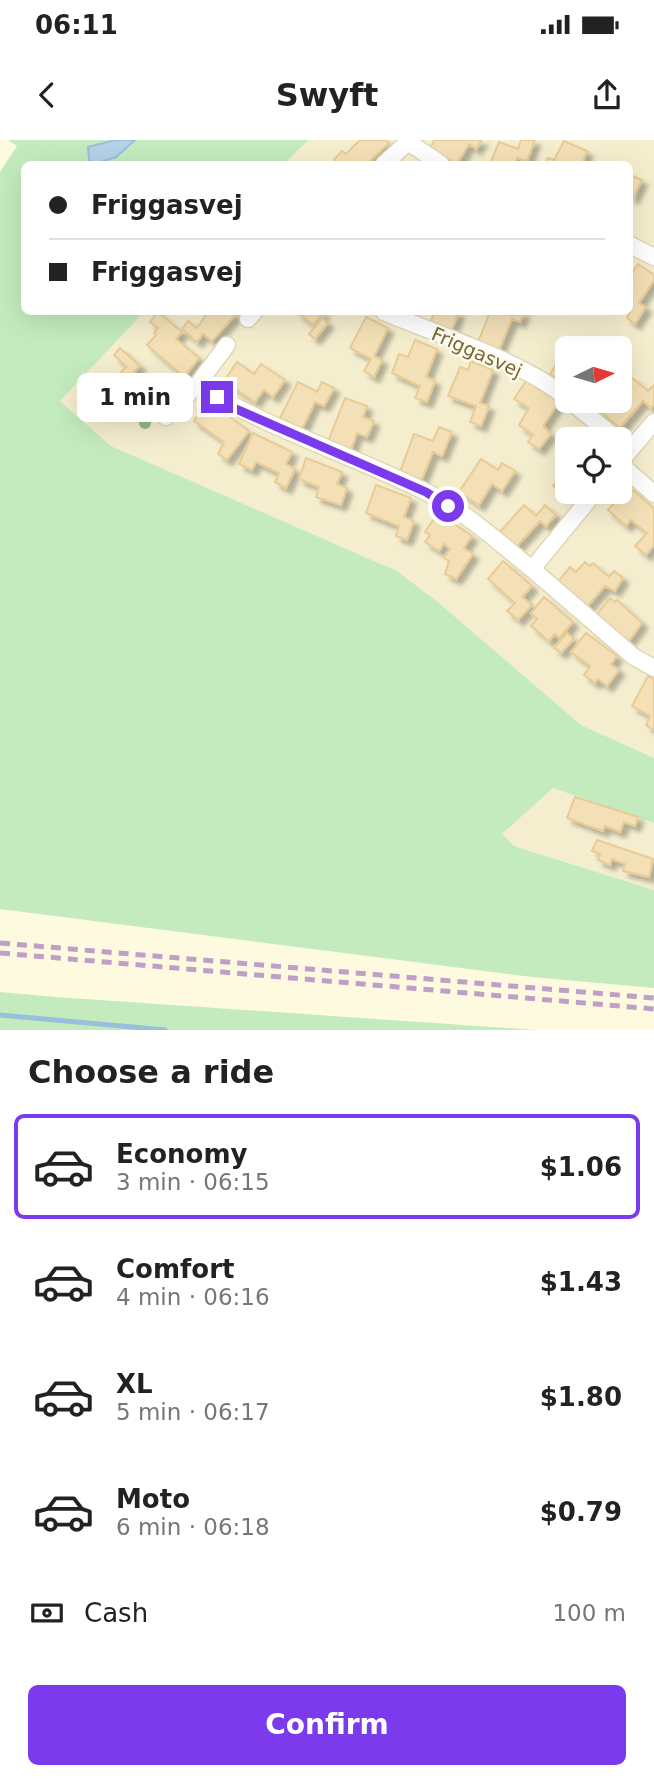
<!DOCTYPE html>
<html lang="en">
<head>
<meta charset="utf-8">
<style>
  body { margin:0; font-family:"DejaVu Sans",sans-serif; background:#f2f2f2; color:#222; height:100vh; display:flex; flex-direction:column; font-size:26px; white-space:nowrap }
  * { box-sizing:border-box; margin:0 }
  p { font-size:23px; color:#767676 }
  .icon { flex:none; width:38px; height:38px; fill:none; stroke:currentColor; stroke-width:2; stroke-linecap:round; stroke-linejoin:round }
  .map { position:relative; height:890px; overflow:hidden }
  .sheet { display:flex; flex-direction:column; background:#fff; flex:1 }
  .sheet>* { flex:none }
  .guide { position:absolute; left:21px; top:21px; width:612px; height:154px; border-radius:10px; box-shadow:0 7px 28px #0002; display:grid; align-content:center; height:154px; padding:0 28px; background:#fff }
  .needle { width:46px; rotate:85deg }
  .buttons { position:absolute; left:555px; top:196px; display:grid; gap:14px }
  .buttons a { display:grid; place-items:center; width:77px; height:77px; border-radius:10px; background:#fff; box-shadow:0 7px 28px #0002; font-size:35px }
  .end { position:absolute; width:32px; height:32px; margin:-16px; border:9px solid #7c3aed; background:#fff; box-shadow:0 0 0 4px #fff }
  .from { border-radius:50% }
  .bubble { position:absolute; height:49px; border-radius:10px; background:#fff; box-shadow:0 7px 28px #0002; font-size:23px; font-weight:800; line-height:49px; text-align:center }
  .guide b { display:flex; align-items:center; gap:24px; height:66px; font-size:26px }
  .guide b+b { border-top:2px solid #e0e0e0 }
  .guide i { width:18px; height:18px; background:#222 }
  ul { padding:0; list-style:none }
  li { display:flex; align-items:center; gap:21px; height:105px; margin:0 14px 10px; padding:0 14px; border:4px solid transparent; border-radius:10px }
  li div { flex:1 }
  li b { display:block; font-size:26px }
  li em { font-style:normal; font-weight:800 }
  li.selected { border-color:#7c3aed }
  li>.icon { width:63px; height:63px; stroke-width:1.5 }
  h2 { padding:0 28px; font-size:32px; line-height:84px }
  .pay { display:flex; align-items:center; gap:18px; height:77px; padding:0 28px; font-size:26px }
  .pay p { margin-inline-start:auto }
  .primary-button { display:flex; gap:14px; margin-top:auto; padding:14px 28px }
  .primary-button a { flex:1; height:80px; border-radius:10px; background:#7c3aed; color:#fff; font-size:28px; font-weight:800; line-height:80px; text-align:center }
  .status { display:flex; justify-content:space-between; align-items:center; height:49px; padding:0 35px; background:#fff; direction:ltr }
  .status svg { height:19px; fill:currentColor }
  header { display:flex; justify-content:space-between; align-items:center; height:91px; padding:0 28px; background:#fff; font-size:32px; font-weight:800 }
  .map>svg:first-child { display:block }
</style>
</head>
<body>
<div class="status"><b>06:11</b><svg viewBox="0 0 49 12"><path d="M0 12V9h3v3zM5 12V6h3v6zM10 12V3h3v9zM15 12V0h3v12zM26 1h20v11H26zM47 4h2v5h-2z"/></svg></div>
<header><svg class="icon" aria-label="back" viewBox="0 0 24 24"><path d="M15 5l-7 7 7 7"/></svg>Swyft<svg class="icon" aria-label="share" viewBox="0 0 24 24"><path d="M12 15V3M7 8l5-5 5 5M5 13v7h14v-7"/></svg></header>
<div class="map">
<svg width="654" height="890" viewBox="0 0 654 890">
  <defs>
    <filter id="shadow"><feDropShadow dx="5.5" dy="5.5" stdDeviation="2" flood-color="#0004"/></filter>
  </defs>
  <rect width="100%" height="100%" fill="#fdfae0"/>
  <g fill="#f5eece" fill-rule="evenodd">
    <path d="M308,0H654V618L581,585L439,463L397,431L111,306L59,260L144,172H630V24H284ZM567,208H620V261H567ZM567,299H620V352H567Z"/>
    <path d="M553,648L654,683V750L514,706L501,694Z"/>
  </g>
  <g fill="#c4ebbe">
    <path d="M8,0H308L284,24H24V172H144L60,261L111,306L397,431L439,463L581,585L654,618V683L553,648L502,694L514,706L654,750V848L532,837L0,769V32L17,6Z"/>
    <path d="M0,852L56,857L536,890H0Z"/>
  </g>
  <path fill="#b4d2e8" stroke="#9abfda" stroke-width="2" d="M115,0H135L116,17L95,24L89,20L88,7Z"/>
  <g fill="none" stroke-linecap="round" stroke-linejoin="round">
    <path stroke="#9abfda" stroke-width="5" d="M0,875L165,890"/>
  </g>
  <g fill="#f4e0b6" stroke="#e8cb96" stroke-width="2" filter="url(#shadow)">
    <path d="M360,0H386L389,3L367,24H339L334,20L342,11L346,14Z"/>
    <path d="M435,0H482L476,9L469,4L457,24L429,9Z"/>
    <path d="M521,0H535L527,21L517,18L515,24H490L499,2L518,9Z"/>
    <path d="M564,1L587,11L582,24H545L548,18L554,20Z"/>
    <path d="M630,35L642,40L633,58L630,57Z"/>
    <path d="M638,124L654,135V140L639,163L646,167L635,184L627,178L630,172V136Z"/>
    <path d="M158,172L182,192L176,199L199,218L184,237L147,205L156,195L154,193L158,188L150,182Z"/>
    <path d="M208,172H238L212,201L203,194L197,202L182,189L188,181L197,188Z"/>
    <path d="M297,172H324L313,185Z"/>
    <path d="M434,172H459L451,192L430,184Z"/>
    <path d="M490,172L513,175L514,172H524L520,182L512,179L499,210L478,202Z"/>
    <path d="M366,177L388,188L374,216L382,220L374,237L364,231L371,219L350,208Z"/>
    <path d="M322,178L328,183L315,199L309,194Z"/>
    <path d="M415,200L437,209L426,237L435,241L427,262L415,258L420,246L392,233L399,214L408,217Z"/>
    <path d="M572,201L584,208H567V245L550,234Z"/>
    <path d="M120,208L140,226L134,232L154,252L138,268L111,243L126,227L114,215Z"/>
    <path d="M471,221L493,230L480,263L489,266L481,286L470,282L476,266L448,256L460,227L468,230Z"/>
    <path d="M237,222L254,234L261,224L285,240L273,257L264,250L255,262L224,241Z"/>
    <path d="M631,237L648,251L654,245V264L651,268L643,261L620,288L601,272L611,261H620V251Z"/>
    <path d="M526,241L559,262L543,286L551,294L539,309L528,302L533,295L519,285L529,268L514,259Z"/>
    <path d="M298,242L317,252L322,242L334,248L324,266L315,262L302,289L280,278Z"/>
    <path d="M345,258L367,266L363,277L374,281L367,297L357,293L351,310L328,302Z"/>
    <path d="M208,261L249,291L227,320L218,314L224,302L194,281Z"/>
    <path d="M439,287L452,292L442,316L433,312L421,341L400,332L414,294L433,301Z"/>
    <path d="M590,287L604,299H579Z"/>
    <path d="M253,293L292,312L286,324L295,329L286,348L275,342L279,333L256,322L252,330L239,324Z"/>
    <path d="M306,318L342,332L337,344L347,348L341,365L316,357L319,347L299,339Z"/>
    <path d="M481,319L498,330L502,323L515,331L502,351L492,344L479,365L459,352Z"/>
    <path d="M566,332L569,352L565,356L553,346Z"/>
    <path d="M376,345L411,358L404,377L414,381L407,400L396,396L399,386L366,373Z"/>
    <path d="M633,350L654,369V405L646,415L635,406L647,393L631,380L626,386L608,370L620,356L625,360Z"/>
    <path d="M524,365L536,376L545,365L556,375L546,386L540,381L516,407L500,392Z"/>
    <path d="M438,373L472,396L464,408L473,414L456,439L445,434L449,421L444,418L450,409L444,404L439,411L425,402L430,395L425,392Z"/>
    <path d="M503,421L532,446L522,457L532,465L518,480L507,471L515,463L488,439Z"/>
    <path d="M585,422L590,426L593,423L609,437L614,431L623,438L615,451L605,446L586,468L557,443L570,427L576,432Z"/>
    <path d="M544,457L573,482L559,498L555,494L549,501L531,486L537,479L531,473Z"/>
    <path d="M610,458L615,462L617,460L642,483L629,501L596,476Z"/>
    <path d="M567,493L574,499L561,513L554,508Z"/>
    <path d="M586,493L617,516L611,524L619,530L607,546L598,539L595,543L584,535L590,526L571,512Z"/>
    <path d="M648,536L654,539V590L646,585L650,576L632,566Z"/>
    <path d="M575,657L638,677L635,686L624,682L620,692L605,686L603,691L567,678Z"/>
    <path d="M597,700L653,719L649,737L623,731L625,724L612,719L610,725L598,720L600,714L592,711Z"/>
  </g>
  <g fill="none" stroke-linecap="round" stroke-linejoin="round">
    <defs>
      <g id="minor">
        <path d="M384,24L408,2L441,24"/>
        <path d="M630,105L654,117"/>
        <path d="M384,172C439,195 522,221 567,258"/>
        <path d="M248,179L254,172"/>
        <path d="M227,205L197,245C269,289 349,314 424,351C464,370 498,402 532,429"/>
        <path d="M570,261L617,299"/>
        <path d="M166,277L197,245"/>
        <path d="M620,322L654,282"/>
        <path d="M620,324L654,354"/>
        <path d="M595,352L532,429L634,517L654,528"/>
      </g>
    </defs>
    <use href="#minor" stroke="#e0d6b9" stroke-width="19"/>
    <use href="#minor" stroke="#fff" stroke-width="16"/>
    <g stroke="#bf9fc7" stroke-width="5" stroke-dasharray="10 7" stroke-linecap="butt">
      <path d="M0,803L654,858"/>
      <path d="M0,813L654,869"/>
    </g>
  </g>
  <circle fill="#96b888" cx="145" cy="283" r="6"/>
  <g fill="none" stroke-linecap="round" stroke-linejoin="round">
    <path stroke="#7c3aed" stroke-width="9" d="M217,257L236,269L426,352L448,366"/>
  </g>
  <g text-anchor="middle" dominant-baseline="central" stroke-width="5" stroke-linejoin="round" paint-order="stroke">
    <g font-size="19" fill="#766446" stroke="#fffce8">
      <text transform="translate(477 212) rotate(24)">Friggasvej</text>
    </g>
  </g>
</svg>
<div class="buttons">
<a><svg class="needle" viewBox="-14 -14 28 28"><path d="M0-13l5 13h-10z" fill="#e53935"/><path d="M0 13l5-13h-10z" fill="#767676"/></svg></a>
<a><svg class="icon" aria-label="locate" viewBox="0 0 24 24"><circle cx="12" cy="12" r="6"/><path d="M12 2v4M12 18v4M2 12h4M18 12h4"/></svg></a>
</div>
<i class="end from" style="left:448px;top:366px"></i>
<i class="end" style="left:217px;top:257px"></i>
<div class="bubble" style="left:77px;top:233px;width:116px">1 min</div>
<div class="guide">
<b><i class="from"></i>Friggasvej</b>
<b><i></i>Friggasvej</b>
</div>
</div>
<section class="sheet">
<h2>Choose a ride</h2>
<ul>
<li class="selected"><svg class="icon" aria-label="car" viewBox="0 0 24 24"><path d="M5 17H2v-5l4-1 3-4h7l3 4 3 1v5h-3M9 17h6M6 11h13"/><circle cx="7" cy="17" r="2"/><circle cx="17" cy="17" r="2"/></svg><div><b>Economy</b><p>3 min · 06:15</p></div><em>$1.06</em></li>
<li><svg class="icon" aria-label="car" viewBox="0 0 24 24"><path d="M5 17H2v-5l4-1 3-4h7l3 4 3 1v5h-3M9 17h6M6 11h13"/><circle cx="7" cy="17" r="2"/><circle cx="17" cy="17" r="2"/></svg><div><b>Comfort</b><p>4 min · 06:16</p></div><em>$1.43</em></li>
<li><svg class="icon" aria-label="car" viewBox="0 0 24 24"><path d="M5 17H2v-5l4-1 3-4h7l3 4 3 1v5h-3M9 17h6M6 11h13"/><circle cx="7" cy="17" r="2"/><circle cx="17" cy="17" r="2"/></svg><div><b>XL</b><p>5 min · 06:17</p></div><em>$1.80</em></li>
<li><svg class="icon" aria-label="car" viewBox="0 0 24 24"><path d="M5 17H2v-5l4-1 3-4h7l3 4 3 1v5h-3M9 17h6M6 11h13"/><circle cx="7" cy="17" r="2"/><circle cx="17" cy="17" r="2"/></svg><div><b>Moto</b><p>6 min · 06:18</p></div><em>$0.79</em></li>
</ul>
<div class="pay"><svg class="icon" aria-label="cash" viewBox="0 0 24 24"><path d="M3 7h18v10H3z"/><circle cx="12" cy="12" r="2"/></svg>Cash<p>100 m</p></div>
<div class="primary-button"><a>Confirm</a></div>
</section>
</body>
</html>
